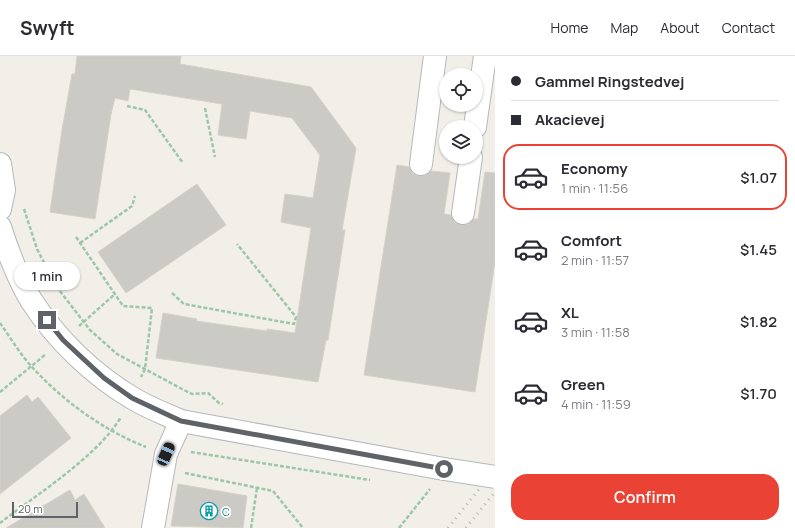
<!DOCTYPE html>
<html lang="en">
<head>
<meta charset="utf-8">
<style>
  body { margin:0; font-family:Manrope,sans-serif; background:#f7f7f7; color:#2b2b33; height:100vh; display:flex; flex-direction:column; font-size:15px; white-space:nowrap }
  * { box-sizing:border-box; margin:0 }
  p { font-size:13px; color:#7c7c81 }
  .icon { flex:none; width:22px; height:22px; fill:none; stroke:currentColor; stroke-width:2; stroke-linecap:round; stroke-linejoin:round }
  .map { position:relative; flex:1; overflow:hidden }
  .details { display:flex; flex-direction:column; background:#fff; width:300px }
  .details>* { flex:none }
  .top-card { display:grid; align-content:center; height:88px; padding:0 16px; background:#fff }
  .buttons { position:absolute; left:439px; top:12px; display:grid; gap:8px }
  .buttons a { display:grid; place-items:center; width:44px; height:44px; border-radius:50%; background:#fff; box-shadow:0 1px 3px #0004; font-size:20px }
  .scale { position:absolute; left:12px; bottom:10px; width:66px; box-sizing:border-box; padding-left:4px; border:2px solid #5f6368; border-top:0; font-size:11px; line-height:14px; white-space:nowrap; color:#5f6368; -webkit-text-stroke:3px #fff; paint-order:stroke }
  .end { position:absolute; width:18px; height:18px; margin:-9px; border:5px solid #5f6368; background:#fff; box-shadow:0 0 0 2px #fff }
  .from { border-radius:50% }
  .bubble { position:absolute; height:28px; border-radius:14px; background:#fff; box-shadow:0 1px 3px #0004; font-size:13px; font-weight:600; line-height:28px; text-align:center }
  .car { position:absolute; width:12px; height:24px; margin:-12px -6px; border-radius:5px; box-shadow:0 0 3px 1px #0007; background:linear-gradient(#222 24%,#8ab4d8 0 40%,#222 0 76%,#8ab4d8 0 86%,#222 0) }
  .top-card b { display:flex; align-items:center; gap:14px; height:38px; font-size:15px }
  .top-card b+b { border-top:1px solid #e1e1e2 }
  .top-card i { width:10px; height:10px; background:#2b2b33 }
  ul { padding:0; list-style:none }
  li { display:flex; align-items:center; gap:12px; height:66px; margin:0 8px 6px; padding:0 8px; border:2px solid transparent; border-radius:16px }
  li div { flex:1 }
  li b { display:block; font-size:15px }
  li em { font-style:normal; font-weight:600 }
  li.active { border-color:#ea4335 }
  li>.icon { width:36px; height:36px; stroke-width:1.5 }
  .button { display:flex; gap:8px; margin-top:auto; padding:8px 16px }
  .button a { flex:1; height:46px; border-radius:16px; background:#ea4335; color:#fff; font-size:16px; font-weight:600; line-height:46px; text-align:center }
  header { display:flex; align-items:center; gap:24px; box-sizing:border-box; height:56px; padding:0 20px; background:#fff; border-bottom:1px solid #e1e1e2 }
  header strong { font-size:19px }
  nav { display:flex; gap:22px; margin-inline-start:auto; font-size:14px }
  main { display:flex; flex:1; min-height:0 }
  .map>svg:first-child { display:block }
</style>
</head>
<body>
<header>
<strong>Swyft</strong>
<nav><a>Home</a><a>Map</a><a>About</a><a>Contact</a></nav>
</header>
<main>
<div class="map">
<svg width="495" height="472" viewBox="0 0 495 472">
  <rect width="100%" height="100%" fill="#f1efe8"/>
  <g fill="#cccac5" stroke="#d6d1c6">
    <path d="M77,0H181L180,8L311,31L356,92L342,174H345L328,284H326L318,326L156,302L163,257L197,263L196,265L267,275V273L295,277L311,172L281,166L285,138L313,142L320,99L292,62L250,55L246,83L218,79L222,48L130,33L128,45L115,42L111,58L95,163L50,156L62,74L72,18H75Z"/>
    <path d="M397,109L409,111L413,118L419,120L426,119L431,115L450,117L444,158L451,159L455,167L462,169L468,168L474,163H478L485,116L495,117V206L475,336L364,319Z"/>
    <path d="M197,128L226,169L126,237L98,196Z"/>
    <path d="M27,339L32,346L38,341L71,382L0,438V360Z"/>
    <path d="M178,428L247,440L243,472L171,470Z"/>
    <path d="M70,434L75,444L84,438L105,472H6Z"/>
  </g>
  <g fill="none" stroke-linecap="round" stroke-linejoin="round">
    <defs>
      <g id="minor">
        <path d="M475,71L485,0"/>
        <path d="M0,108L4,134L0,153"/>
        <path d="M421,108L435,0"/>
        <path d="M463,157L471,101"/>
        <path d="M0,171C8,196 17,221 31,244C56,283 93,319 134,343C149,352 165,358 181,365L444,413"/>
        <path d="M153,472L166,398L181,365"/>
      </g>
    </defs>
    <use href="#minor" stroke="#b5b8bc" stroke-width="24"/>
    <g stroke="#9cc7a9" stroke-width="2.5" stroke-dasharray="4 2" stroke-linecap="butt">
      <path d="M127,50L145,54L183,107"/>
      <path d="M205,52L215,101"/>
      <path d="M24,153L37,193L56,230L90,274L117,298L182,333L192,338L208,337L219,347L223,348"/>
      <path d="M76,181L123,250L152,252L145,313L141,321"/>
      <path d="M80,187L132,150L135,140"/>
      <path d="M172,237L184,248L294,268L296,261L237,188"/>
      <path d="M0,267C10,281 20,298 32,311C63,345 103,374 146,391"/>
      <path d="M79,270L115,238"/>
      <path d="M0,336L46,298"/>
      <path d="M191,396L370,424"/>
      <path d="M185,417L273,435L303,472"/>
      <path d="M0,467C36,439 98,400 121,361"/>
      <path d="M251,472L257,432"/>
      <path d="M399,472L430,433"/>
    </g>
    <use href="#minor" stroke="#fff" stroke-width="22"/>
    <g stroke="#b6b7b8" stroke-width="3" stroke-dasharray="1 5" stroke-linecap="butt">
      <path d="M448,472L495,413"/>
      <path d="M466,472L495,436"/>
    </g>
    <defs>
      <path id="minor-bridge" d="M444,413L495,421"/>
    </defs>
    <use href="#minor-bridge" stroke="#b5b8bc" stroke-width="24" stroke-linecap="butt"/>
    <use href="#minor-bridge" stroke="#fff" stroke-width="22"/>
  </g>
  <g fill="none" stroke-linecap="round" stroke-linejoin="round">
    <path stroke="#5f6368" stroke-width="5" d="M47,264L63,284L104,322L132,342L181,365L444,413"/>
  </g>
  <defs>
    <symbol id="building-ring" viewBox="-11 -11 22 22"><circle r="9.5" fill="#fff" stroke="#0f9aa8" stroke-width="1.5"/><path d="M-4-6H4V6H1V3H-1V6H-4ZM-2.5-4.3h1.7v1.8h-1.7ZM.8-4.3h1.7v1.8H.8ZM-2.5-1h1.7V.8h-1.7ZM.8-1h1.7V.8H.8Z" fill="#0f9aa8"/></symbol>
  </defs>
  <g fill-rule="evenodd">
    <use href="#building-ring" x="199" y="445" width="20" height="20"/>
  </g>
  <g text-anchor="middle" dominant-baseline="central" stroke-width="3.5" stroke-linejoin="round" paint-order="stroke">
    <g font-size="11" fill="#0d838f" stroke="#fff" text-anchor="start">
      <text x="222" y="455">C</text>
    </g>
  </g>
</svg>
<div class="buttons">
<a><svg class="icon" aria-label="locate" viewBox="0 0 24 24"><circle cx="12" cy="12" r="6"/><path d="M12 2v4M12 18v4M2 12h4M18 12h4"/></svg></a>
<a><svg class="icon" aria-label="layers" viewBox="0 0 24 24"><path d="M12 4l9 5-9 5-9-5zM3 14l9 5 9-5"/></svg></a>
</div>
<div class="scale">20 m</div>
<i class="end from" style="left:444px;top:413px"></i>
<i class="end" style="left:47px;top:264px"></i>
<div class="bubble" style="left:14px;top:206px;width:66px">1 min</div>
<i class="car" style="left:166px;top:398px;rotate:24deg"></i>
</div>
<section class="details">
<div class="top-card">
<b><i class="from"></i>Gammel Ringstedvej</b>
<b><i></i>Akacievej</b>
</div>
<ul>
<li class="active"><svg class="icon" aria-label="car" viewBox="0 0 24 24"><path d="M5 17H2v-5l4-1 3-4h7l3 4 3 1v5h-3M9 17h6M6 11h13"/><circle cx="7" cy="17" r="2"/><circle cx="17" cy="17" r="2"/></svg><div><b>Economy</b><p>1 min · 11:56</p></div><em>$1.07</em></li>
<li><svg class="icon" aria-label="car" viewBox="0 0 24 24"><path d="M5 17H2v-5l4-1 3-4h7l3 4 3 1v5h-3M9 17h6M6 11h13"/><circle cx="7" cy="17" r="2"/><circle cx="17" cy="17" r="2"/></svg><div><b>Comfort</b><p>2 min · 11:57</p></div><em>$1.45</em></li>
<li><svg class="icon" aria-label="car" viewBox="0 0 24 24"><path d="M5 17H2v-5l4-1 3-4h7l3 4 3 1v5h-3M9 17h6M6 11h13"/><circle cx="7" cy="17" r="2"/><circle cx="17" cy="17" r="2"/></svg><div><b>XL</b><p>3 min · 11:58</p></div><em>$1.82</em></li>
<li><svg class="icon" aria-label="car" viewBox="0 0 24 24"><path d="M5 17H2v-5l4-1 3-4h7l3 4 3 1v5h-3M9 17h6M6 11h13"/><circle cx="7" cy="17" r="2"/><circle cx="17" cy="17" r="2"/></svg><div><b>Green</b><p>4 min · 11:59</p></div><em>$1.70</em></li>
</ul>
<div class="button"><a>Confirm</a></div>
</section>
</main>
</body>
</html>
